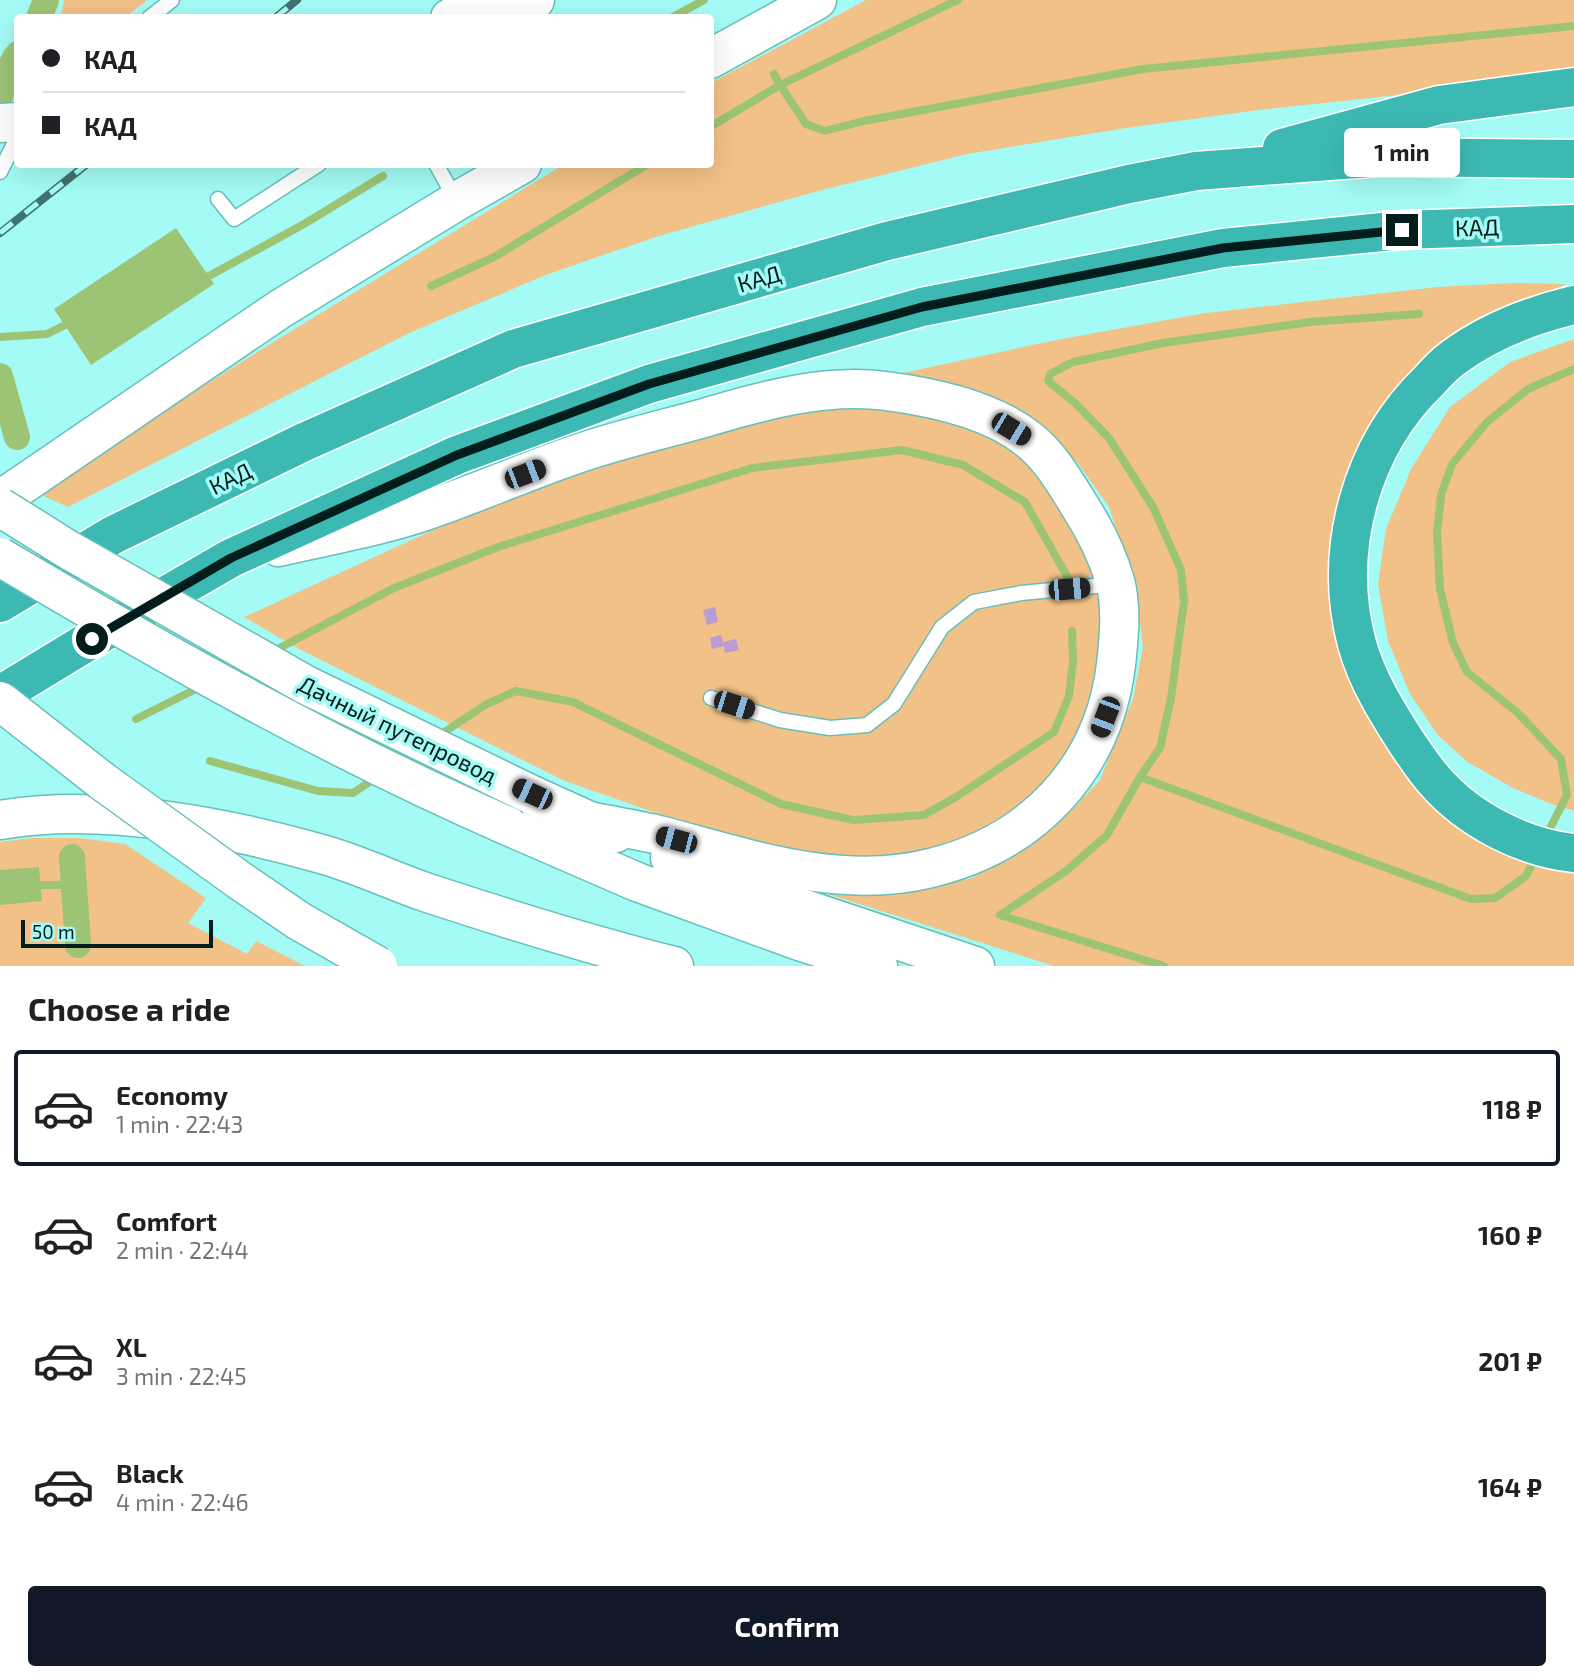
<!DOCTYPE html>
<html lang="en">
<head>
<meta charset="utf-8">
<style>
  body { margin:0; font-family:"Exo 2",sans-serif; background:#f6f6f6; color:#202124; height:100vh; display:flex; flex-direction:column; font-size:26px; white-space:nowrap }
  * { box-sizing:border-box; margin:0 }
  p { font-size:23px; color:#757577 }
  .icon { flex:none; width:38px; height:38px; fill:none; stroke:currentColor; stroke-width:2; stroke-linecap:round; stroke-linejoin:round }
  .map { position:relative; height:966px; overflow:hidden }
  .details { display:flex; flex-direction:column; background:#fff; flex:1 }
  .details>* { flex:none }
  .guide { position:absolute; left:14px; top:14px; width:700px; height:154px; border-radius:7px; box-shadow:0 7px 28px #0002; display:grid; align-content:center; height:154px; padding:0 28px; background:#fff }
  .scale { position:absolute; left:21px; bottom:18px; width:192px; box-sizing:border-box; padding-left:7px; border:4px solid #021d1c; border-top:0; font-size:19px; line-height:24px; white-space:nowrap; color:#021d1c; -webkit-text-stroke:5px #a4fbf5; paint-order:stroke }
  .end { position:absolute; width:32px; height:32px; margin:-16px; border:9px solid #021d1c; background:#fff; box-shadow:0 0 0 4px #fff }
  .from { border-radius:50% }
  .bubble { position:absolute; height:49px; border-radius:7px; background:#fff; box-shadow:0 7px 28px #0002; font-size:23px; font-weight:700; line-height:49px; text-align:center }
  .car { position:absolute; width:21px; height:42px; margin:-21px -10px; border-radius:9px; box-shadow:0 0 5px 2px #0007; background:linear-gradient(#222 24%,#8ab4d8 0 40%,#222 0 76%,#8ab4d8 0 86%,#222 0) }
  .guide b { display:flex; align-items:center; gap:24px; height:66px; font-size:26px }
  .guide b+b { border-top:2px solid #e0e0e0 }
  .guide i { width:18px; height:18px; background:#202124 }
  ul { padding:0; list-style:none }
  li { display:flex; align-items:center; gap:21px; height:116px; margin:0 14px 10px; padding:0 14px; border:4px solid transparent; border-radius:7px }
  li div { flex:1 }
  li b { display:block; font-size:26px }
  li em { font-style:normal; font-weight:700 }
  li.selected { border-color:#111827 }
  li>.icon { width:63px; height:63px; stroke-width:1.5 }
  h2 { padding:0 28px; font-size:32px; line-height:84px }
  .button { display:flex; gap:14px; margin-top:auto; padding:14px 28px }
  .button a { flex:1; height:80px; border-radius:7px; background:#111827; color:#fff; font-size:28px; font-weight:700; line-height:80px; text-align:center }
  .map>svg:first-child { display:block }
</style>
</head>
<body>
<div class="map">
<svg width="1574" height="966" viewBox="0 0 1574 966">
  <rect width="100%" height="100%" fill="#a4fbf5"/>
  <g fill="#f2c187">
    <path d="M64,0H147L126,17H61Z"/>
    <path d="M866,0H1574V70L1455,89L1259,110L1126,128L967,154L818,191L659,236L548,274L409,333L68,507L35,492L280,338L563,165L710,164L711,83Z"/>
    <path d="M1513,283L1566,284L1507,309L1373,424L1361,704L1384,744L1421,789L1547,867L1574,874V966H1054L825,893L826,886L894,892L972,878L1031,846L1068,814L1100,780L1133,699L1143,647L1135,585L1109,507L1077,462L1029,421L884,377L1056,340L1206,313L1438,287Z"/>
    <path d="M1574,339V811L1551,804L1511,787L1466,761L1437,734L1410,694L1388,641L1378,584L1386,529L1411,469L1450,407L1510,362Z"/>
    <path d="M878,408L944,418L997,440L1044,477L1097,569L1105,623L1099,704L1033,802L980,838L924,856L876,860L753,847L565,781L299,649L244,617L470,513L655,448L790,411Z"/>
    <path d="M32,838H79L125,844L206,898L188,923L247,954L256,941L305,966H0V842Z"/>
  </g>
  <g fill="#9dc475">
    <path d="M176,228L214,284L91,365L54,309Z"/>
    <path d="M39,867L42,901L0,905V870Z"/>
  </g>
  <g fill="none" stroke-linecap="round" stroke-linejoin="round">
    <g stroke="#9dc475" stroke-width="8">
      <path d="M958,0L780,85L806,124L825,131L864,121L1143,69L1574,26"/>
      <path d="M671,18L704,0"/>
      <path d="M710,127L780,85L774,74"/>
      <path d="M209,276L304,224L383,176"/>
      <path d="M431,286L494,257L648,164"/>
      <path d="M0,337L47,334L65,325"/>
      <path d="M272,652L394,588L498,547L752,468L902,450L963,465L1025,502L1068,578"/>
      <path d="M136,719L200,687"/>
      <path d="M437,737L485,705L516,691L573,702L781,804L853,820L924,815L956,797L1054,732L1069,696L1073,663L1072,631"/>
      <path d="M210,761L318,791L353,793L377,777"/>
      <path d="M1140,777L1160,748L1171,698L1184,601L1181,570L1153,507L1109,438L1075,403L1048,381L1050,374L1073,362L1163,343L1310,322L1419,314"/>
      <path d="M1545,838L1567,795L1561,759L1518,713L1467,672L1453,643L1440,589L1437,533L1441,495L1452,464L1487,422L1528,389L1574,369"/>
      <path d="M40,885H74"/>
      <path d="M1164,966L1000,915L1066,871L1107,835L1140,777L1471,899L1495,898L1526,876L1536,856"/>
    </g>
    <g stroke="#9dc475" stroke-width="26">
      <path d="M39,18L46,0"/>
      <path d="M0,96C7,83 8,65 18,54"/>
      <path d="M0,376L17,437"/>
      <path d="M72,857L78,945"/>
    </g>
  </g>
  <g fill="#ba9bd2">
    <path d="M715,607L718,622L707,625L703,610Z"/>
    <path d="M721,635L723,642L736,639L739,650L725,653L724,646L712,649L710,638Z"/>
  </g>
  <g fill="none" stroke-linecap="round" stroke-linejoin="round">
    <defs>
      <g id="lane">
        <path d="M149,18L172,0"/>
        <path d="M436,164L456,200"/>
        <path d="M0,172L18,136"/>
        <path d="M218,199L234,219L319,164"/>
        <path d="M711,698L780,720L830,728L867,725L894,704L942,627L974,602L1021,593L1115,584"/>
      </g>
      <g id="secondary">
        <path d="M450,18L486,0"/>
        <path d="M488,18L535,0"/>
        <path d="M710,59L817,0"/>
        <path d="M0,123L18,122"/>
        <path d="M0,500L280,309L457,201L522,164"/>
        <path d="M278,547C326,536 378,527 425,511C475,494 524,472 574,455C617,440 661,430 704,418C761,401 825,383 886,391C933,397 990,409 1028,439C1050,456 1065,482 1079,505C1094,528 1107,554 1115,581C1122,607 1119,638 1116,665C1103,769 1033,843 931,868C839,891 747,858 659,835C637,830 615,826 593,822"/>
        <path d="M532,795L616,833"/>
        <path d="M0,820C100,802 228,827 325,855C359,865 391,880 425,892C507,919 590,945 674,966"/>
        <path d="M508,826L637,882L802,942L878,966"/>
        <path d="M670,858L718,880L975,966"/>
      </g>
      <g id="highway">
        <path d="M1282,148L1439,105L1574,87"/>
        <path d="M1574,305C1532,315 1488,332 1453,358C1445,364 1437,372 1430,380C1361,446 1332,550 1357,644C1367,680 1387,712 1407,743C1416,756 1425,770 1435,781C1469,820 1524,848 1574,853"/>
        <path d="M0,603L113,535L304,442L513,349L887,241L1129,184L1196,171L1382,157L1574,159"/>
        <path d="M0,695L115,625L231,558L457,455L649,384L922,307L1223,248L1402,230L1574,224"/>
      </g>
    </defs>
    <use href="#lane" stroke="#68bfba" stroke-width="17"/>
    <use href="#secondary" stroke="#68bfba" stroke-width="41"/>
    <use href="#highway" stroke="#fff" stroke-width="41"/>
    <use href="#lane" stroke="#fff" stroke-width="14"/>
    <use href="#secondary" stroke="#fff" stroke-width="38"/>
    <use href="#highway" stroke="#3db9b3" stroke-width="38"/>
    <defs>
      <g id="rail">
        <path d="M275,18L297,0"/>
        <path d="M0,233L87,164"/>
      </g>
    </defs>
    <use href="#rail" stroke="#40726f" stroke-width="8"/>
    <use href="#rail" stroke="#a4fbf5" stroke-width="5" stroke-dasharray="16" stroke-linecap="butt"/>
    <defs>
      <g id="secondary-bridge">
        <path d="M0,507L67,549L306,685L532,795"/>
        <path d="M0,557C165,655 332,749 508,826"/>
        <path d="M0,701L102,781L239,880L299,921L378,966"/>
      </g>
    </defs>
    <use href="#secondary-bridge" stroke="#68bfba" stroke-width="41" stroke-linecap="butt"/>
    <use href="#secondary-bridge" stroke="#fff" stroke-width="38"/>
  </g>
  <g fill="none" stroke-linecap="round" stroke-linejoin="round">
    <path stroke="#021d1c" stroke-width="9" d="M92,639L231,558L457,455L649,384L922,307L1223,248L1402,230"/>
  </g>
  <g text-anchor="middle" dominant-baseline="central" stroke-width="7" stroke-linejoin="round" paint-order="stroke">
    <g font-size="23" fill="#021d1c" stroke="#a4fbf5">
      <text transform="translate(1477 227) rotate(-2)">КАД</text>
      <text transform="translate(759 278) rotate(-16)">КАД</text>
      <text transform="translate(230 478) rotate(-26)">КАД</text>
      <text transform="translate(398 729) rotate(26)">Дачный путепровод</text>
    </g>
  </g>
</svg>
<div class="scale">50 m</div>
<i class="end from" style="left:92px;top:639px"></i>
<i class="end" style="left:1402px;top:230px"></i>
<div class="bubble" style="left:1344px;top:128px;width:116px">1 min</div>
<i class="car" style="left:1011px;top:429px;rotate:121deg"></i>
<i class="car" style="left:525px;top:474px;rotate:69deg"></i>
<i class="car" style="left:1069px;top:589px;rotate:85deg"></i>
<i class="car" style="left:734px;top:705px;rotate:108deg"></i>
<i class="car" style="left:1105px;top:717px;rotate:201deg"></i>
<i class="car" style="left:532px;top:794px;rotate:295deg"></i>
<i class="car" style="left:676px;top:840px;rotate:285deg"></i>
<div class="guide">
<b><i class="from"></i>КАД</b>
<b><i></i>КАД</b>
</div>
</div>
<section class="details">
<h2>Choose a ride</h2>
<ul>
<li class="selected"><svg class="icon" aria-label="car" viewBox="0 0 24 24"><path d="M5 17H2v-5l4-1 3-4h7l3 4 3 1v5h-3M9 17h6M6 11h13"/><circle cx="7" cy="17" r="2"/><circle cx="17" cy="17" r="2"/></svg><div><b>Economy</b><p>1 min · 22:43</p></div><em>118 ₽</em></li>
<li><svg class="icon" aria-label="car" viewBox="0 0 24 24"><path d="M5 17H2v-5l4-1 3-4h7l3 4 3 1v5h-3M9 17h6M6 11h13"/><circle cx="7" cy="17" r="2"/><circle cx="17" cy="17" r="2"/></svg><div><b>Comfort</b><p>2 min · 22:44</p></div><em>160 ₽</em></li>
<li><svg class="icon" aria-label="car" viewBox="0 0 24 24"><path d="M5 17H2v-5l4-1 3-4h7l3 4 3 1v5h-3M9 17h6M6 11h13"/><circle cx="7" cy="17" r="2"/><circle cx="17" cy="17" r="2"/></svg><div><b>XL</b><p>3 min · 22:45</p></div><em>201 ₽</em></li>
<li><svg class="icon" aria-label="car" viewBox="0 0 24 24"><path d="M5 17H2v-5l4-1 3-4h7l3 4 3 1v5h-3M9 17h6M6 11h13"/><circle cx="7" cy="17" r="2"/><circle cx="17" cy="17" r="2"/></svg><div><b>Black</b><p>4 min · 22:46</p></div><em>164 ₽</em></li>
</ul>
<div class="button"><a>Confirm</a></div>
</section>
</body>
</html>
